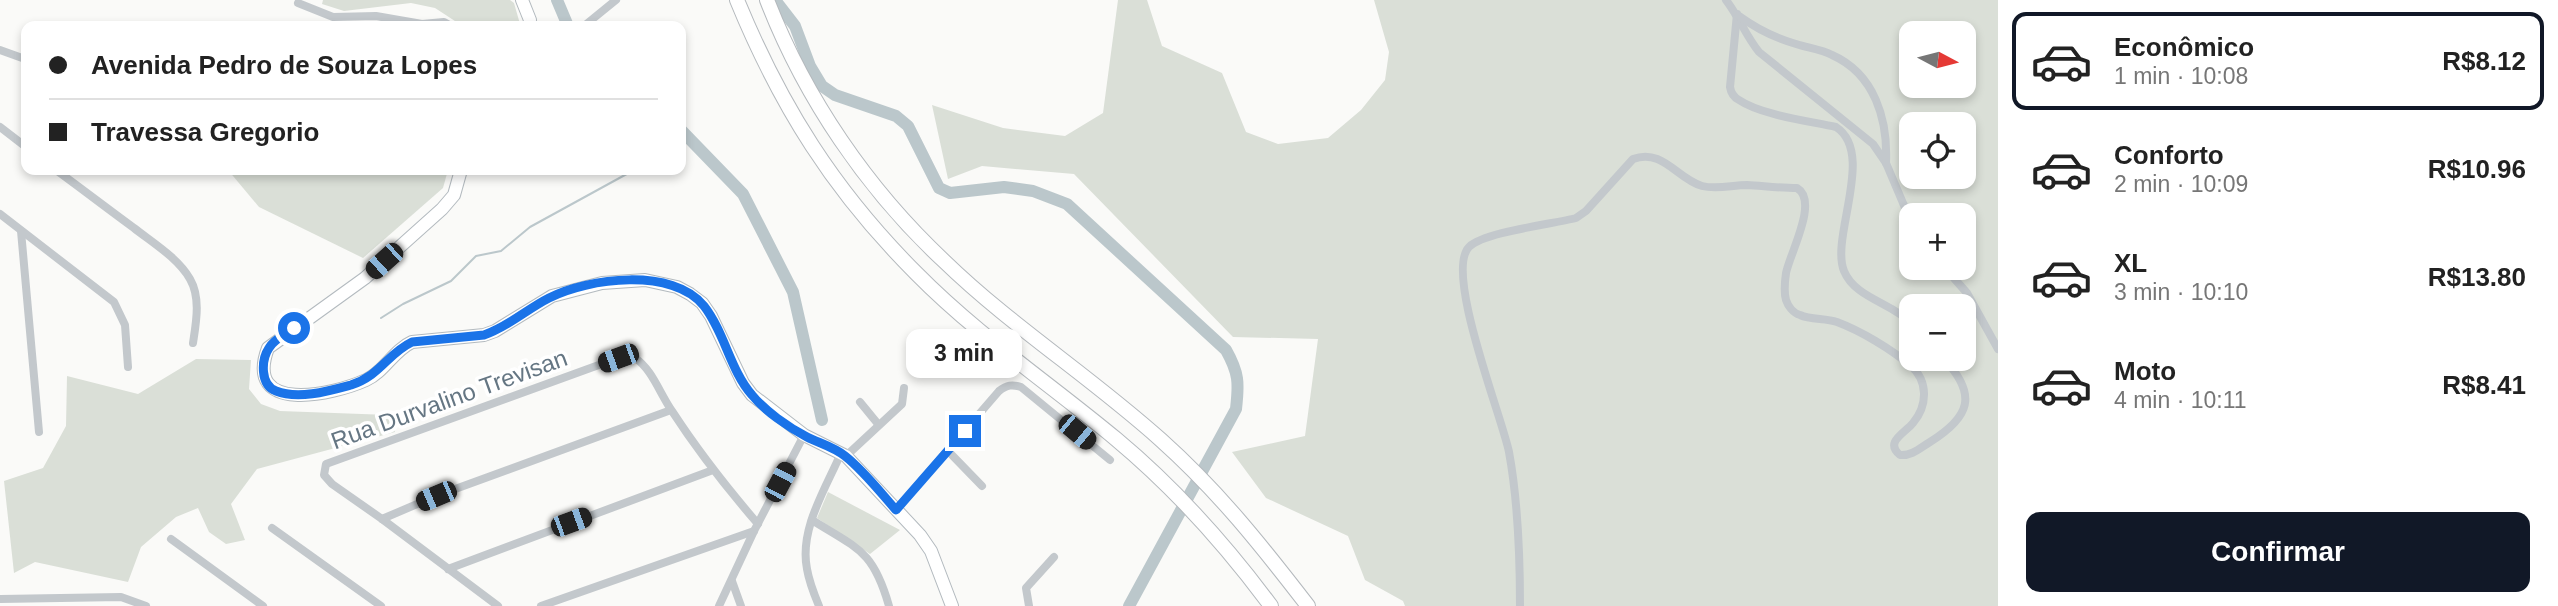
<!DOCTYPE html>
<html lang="pt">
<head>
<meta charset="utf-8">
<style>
  body { margin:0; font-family:Arial,sans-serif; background:#f2f2f2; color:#222; height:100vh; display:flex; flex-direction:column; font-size:26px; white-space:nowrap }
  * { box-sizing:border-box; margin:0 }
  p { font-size:23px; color:#767676 }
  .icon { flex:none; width:38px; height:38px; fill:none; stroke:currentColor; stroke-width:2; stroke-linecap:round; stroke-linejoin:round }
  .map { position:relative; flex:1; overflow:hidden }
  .drawer { display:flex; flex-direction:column; background:#fff; width:560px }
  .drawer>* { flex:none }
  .hud { position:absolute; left:21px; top:21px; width:665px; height:154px; border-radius:14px; box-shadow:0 4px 10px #0003; display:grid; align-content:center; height:154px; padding:0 28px; background:#fff }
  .needle { width:46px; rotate:97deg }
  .buttons { position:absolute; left:1899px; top:21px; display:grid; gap:14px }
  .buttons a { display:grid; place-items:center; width:77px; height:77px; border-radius:14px; background:#fff; box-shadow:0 4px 10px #0003; font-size:35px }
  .end { position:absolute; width:32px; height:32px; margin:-16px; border:9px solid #1a73e8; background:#fff; box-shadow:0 0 0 4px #fff }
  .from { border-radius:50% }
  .bubble { position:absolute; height:49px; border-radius:14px; background:#fff; box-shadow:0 4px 10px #0003; font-size:23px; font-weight:700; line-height:49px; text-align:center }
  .car { position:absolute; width:21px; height:42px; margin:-21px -10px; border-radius:9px; box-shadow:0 0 5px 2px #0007; background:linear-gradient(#222 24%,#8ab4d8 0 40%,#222 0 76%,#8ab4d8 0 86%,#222 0) }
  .hud b { display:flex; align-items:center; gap:24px; height:66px; font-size:26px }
  .hud b+b { border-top:2px solid #e0e0e0 }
  .hud i { width:18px; height:18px; background:#222 }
  ul { padding:12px 0 0; list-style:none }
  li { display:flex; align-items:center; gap:21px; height:98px; margin:0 14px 10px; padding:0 14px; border:4px solid transparent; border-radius:14px }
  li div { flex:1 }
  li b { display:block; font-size:26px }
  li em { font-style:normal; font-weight:700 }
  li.active { border-color:#111827 }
  li>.icon { width:63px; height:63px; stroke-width:1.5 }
  .button { display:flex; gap:14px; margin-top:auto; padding:14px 28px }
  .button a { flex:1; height:80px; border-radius:14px; background:#111827; color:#fff; font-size:28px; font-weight:700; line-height:80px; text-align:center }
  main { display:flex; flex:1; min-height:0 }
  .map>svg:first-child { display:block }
</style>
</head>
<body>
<main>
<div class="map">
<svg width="1998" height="606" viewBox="0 0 1998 606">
  <rect width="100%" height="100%" fill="#fafaf8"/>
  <g fill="#dadfd7" fill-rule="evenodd">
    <path d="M323,0H510L514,3L520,24L519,26H459L458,23L435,8L411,3L344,11L322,4Z"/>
    <path d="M1118,0H1147L1162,46L1222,73L1246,132L1278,144L1328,138L1361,110L1385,80L1389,52L1374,0H1998V606H1405L1403,601L1365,580L1348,536L1266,498L1232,452L1305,436L1318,339L1233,337L1074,174L982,166L948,179L932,105L1003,128L1065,136L1103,113ZM1911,33H1964V86H1911ZM1911,124H1964V177H1911ZM1911,215H1964V268H1911ZM1911,306H1964V359H1911Z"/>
    <path d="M228,170H448L443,188L363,258L259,207Z"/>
    <path d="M196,359L251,360L249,389L261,404L280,411L389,415L395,432L257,469L231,504L245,540L226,544L209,532L198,508L176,517L141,547L128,582L35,562L14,573L4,481L43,468L66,426L67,376L138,394Z"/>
    <path d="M828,492L900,530L870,554L817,518Z"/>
  </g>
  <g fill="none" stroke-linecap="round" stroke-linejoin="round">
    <path stroke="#bbc7cb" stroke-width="2" d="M381,318L403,304L451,281L476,256L501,251L530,227L634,170"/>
    <g stroke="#bbc7cb" stroke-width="12">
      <path d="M557,0L568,26"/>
      <path d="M775,0L795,26L810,66L822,86L835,95L896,116L908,126L939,188L950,193L1004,187L1033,191L1067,204L1226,350C1239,373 1239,383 1236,409L1129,606"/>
      <path d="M681,130L743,194L793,292L822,420"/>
    </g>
    <defs>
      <g id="secondary">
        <path d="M522,0L530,20L529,26"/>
        <path d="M461,170L454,195L442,209L365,278L268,348C243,415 333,395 366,380C384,372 394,350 412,342L484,335L495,331L552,296L602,283L645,280L677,287L690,294L702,303L711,316L743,383L752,395L804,435L846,456L920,535L931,551L952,606"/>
      </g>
      <g id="highway">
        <path d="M737,0C781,107 834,191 916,273C977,335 1050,384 1116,439C1176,489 1225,544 1271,606"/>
        <path d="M767,0C805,98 867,189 944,261C1011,326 1091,377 1161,440C1218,491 1261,545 1308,606"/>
      </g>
    </defs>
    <use href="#secondary" stroke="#b3babf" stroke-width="14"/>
    <use href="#highway" stroke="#b4b9bd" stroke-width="16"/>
    <g stroke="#c3c8cc" stroke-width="8">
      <path d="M1726,0C1739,17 1746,36 1759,52L1873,144L1886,163L1911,222"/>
      <path d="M298,3L333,17L376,16L422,24L444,22L451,26"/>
      <path d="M1737,14L1730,87C1731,93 1733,97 1739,100C1761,115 1809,121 1836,127C1876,153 1830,237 1844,271C1855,298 1892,303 1911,323"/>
      <path d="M1739,16C1757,29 1775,38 1796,44C1808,48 1821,49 1832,55C1875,74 1888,120 1886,163"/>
      <path d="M584,26L616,0"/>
      <path d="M0,50L25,59"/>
      <path d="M0,127L26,147"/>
      <path d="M56,170C82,189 108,209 134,228C153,243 178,258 190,279C201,298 196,323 193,343"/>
      <path d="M0,214L114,302L125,325L128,367"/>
      <path d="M21,231L39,432"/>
      <path d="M1945,268L1967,293L1998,349"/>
      <path d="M860,402L878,424"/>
      <path d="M948,451L982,486"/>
      <path d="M846,456L902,404L904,388"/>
      <path d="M896,510L999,391C1007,385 1012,384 1021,387L1110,460"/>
      <path d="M382,519L436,496L671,410"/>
      <path d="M812,520C858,549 873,550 889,606"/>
      <path d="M272,528L381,606"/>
      <path d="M171,539L263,606"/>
      <path d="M448,569L713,470"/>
      <path d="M732,581L741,606"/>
      <path d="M0,599L121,597L146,606"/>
      <path d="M498,606L382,519L332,484L324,475L326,464L618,358H635C652,369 660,394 672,411C698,451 727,488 758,524"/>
      <path d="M541,606L754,531"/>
      <path d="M719,606L754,531L804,435"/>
      <path d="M819,606C814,594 809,581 807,569C799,529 826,488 841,453"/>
      <path d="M1029,606L1026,588L1054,557"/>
      <path d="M1520,606C1520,557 1518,501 1509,452C1502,417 1444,272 1469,247C1484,232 1553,224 1576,218L1586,211L1633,159C1663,148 1677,179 1702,186C1717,190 1732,185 1747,185C1764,186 1780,188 1797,188C1819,201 1790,253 1786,273C1785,280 1784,293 1786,300C1788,306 1793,313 1800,315C1811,320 1825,318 1837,322C1861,331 1891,349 1911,366C1928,381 1928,405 1913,423C1905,433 1884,442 1900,455C1912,456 1920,448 1930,442C1970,417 1978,395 1944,359"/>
    </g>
    <use href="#secondary" stroke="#fff" stroke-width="12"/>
    <use href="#highway" stroke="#fff" stroke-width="14"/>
  </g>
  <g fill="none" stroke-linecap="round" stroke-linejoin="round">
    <path stroke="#1a73e8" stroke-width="9" d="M294,328C286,334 274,339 269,348C261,360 260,385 276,391C298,400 329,391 351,385C381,375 387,354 412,342L484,335C508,327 527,309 549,298C588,278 673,267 704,306C725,333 730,370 752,395C765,411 788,427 807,437C819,443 834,447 845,456C864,471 880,492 896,510L965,431"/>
  </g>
  <g text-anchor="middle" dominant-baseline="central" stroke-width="7" stroke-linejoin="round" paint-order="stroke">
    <g font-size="24" fill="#657683" stroke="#fff">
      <text transform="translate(449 399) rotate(-20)">Rua Durvalino Trevisan</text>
    </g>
  </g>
</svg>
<div class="buttons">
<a><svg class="needle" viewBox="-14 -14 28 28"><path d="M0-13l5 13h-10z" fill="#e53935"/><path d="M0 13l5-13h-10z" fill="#767676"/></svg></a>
<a><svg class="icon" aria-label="locate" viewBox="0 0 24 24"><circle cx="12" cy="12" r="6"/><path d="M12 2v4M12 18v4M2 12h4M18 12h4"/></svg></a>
<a>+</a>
<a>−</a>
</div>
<i class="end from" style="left:294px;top:328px"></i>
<i class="end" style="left:965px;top:431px"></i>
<div class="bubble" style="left:906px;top:329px;width:116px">3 min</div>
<i class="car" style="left:384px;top:261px;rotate:228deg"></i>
<i class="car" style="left:618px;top:358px;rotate:250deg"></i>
<i class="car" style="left:1077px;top:432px;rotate:130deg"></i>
<i class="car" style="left:780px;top:482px;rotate:28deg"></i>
<i class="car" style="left:436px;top:496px;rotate:247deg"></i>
<i class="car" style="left:571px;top:522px;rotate:70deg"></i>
<div class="hud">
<b><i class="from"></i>Avenida Pedro de Souza Lopes</b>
<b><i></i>Travessa Gregorio</b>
</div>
</div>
<section class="drawer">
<ul>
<li class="active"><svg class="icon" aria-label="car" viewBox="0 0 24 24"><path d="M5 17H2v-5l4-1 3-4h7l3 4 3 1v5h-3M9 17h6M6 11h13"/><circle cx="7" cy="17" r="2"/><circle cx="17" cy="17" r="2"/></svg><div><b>Econômico</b><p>1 min · 10:08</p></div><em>R$8.12</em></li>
<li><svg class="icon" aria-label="car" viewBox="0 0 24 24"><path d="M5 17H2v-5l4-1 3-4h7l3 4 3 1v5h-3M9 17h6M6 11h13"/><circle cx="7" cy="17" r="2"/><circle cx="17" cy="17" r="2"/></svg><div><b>Conforto</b><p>2 min · 10:09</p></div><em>R$10.96</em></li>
<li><svg class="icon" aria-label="car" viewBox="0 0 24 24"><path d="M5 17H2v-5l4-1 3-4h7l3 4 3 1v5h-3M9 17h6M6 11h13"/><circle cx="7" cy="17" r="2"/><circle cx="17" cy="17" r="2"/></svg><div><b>XL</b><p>3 min · 10:10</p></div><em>R$13.80</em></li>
<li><svg class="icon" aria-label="car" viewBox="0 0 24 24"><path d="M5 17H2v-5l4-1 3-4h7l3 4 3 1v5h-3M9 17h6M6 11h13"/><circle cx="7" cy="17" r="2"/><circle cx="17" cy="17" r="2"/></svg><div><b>Moto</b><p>4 min · 10:11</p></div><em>R$8.41</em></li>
</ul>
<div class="button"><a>Confirmar</a></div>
</section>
</main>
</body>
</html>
